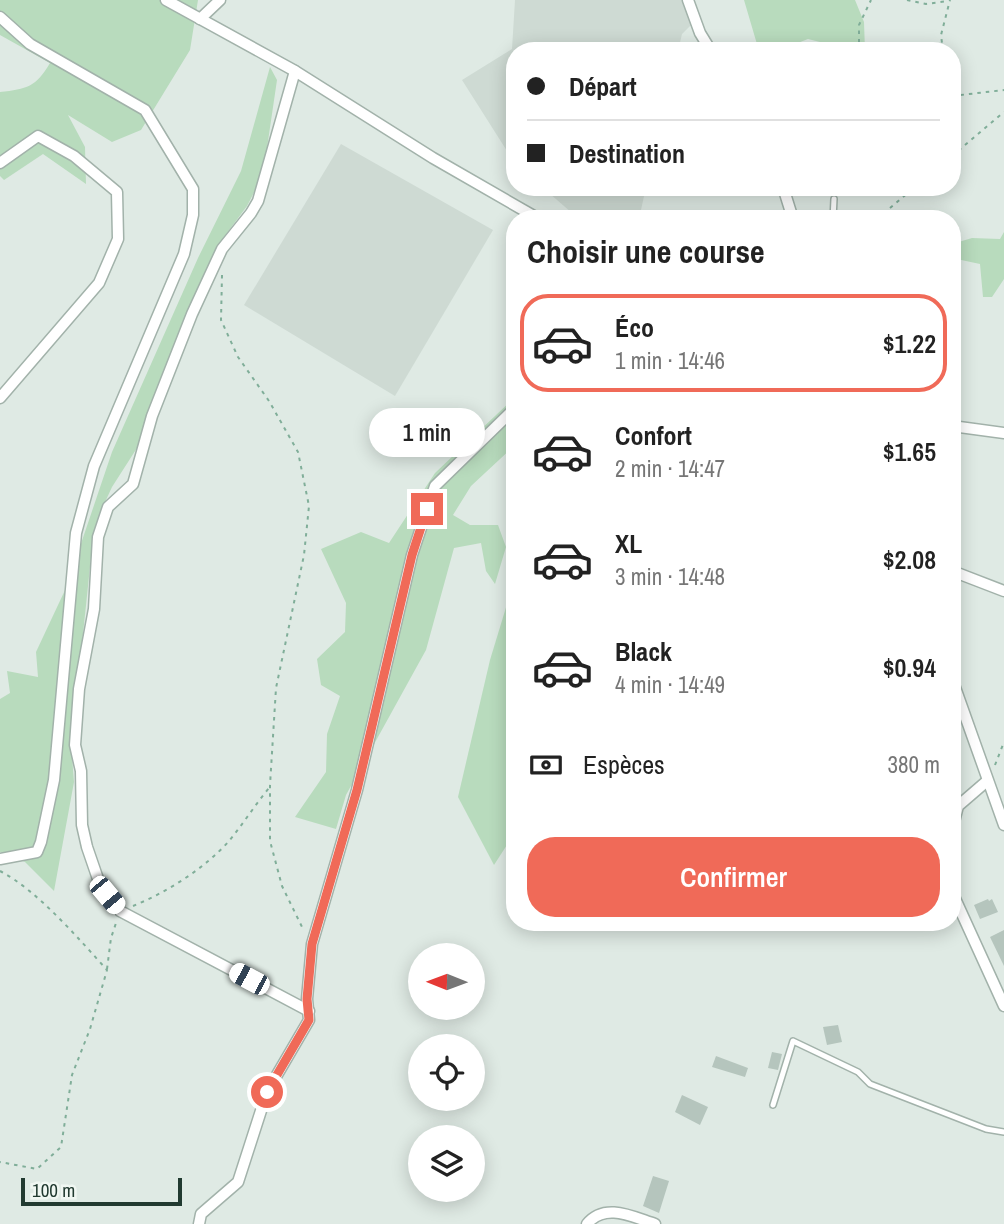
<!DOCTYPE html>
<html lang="fr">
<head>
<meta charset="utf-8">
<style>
  body { margin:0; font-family:"Archivo Narrow",sans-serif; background:#f2f2f2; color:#222; height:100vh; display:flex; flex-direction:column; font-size:26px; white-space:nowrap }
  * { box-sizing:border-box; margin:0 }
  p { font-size:23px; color:#767676 }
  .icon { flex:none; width:38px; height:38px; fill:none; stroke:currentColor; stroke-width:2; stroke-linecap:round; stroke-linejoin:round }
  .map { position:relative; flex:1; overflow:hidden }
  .drawer { position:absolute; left:506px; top:210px; width:455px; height:721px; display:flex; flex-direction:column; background:#fff; border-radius:28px; box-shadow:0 4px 18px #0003 }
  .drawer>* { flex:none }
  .top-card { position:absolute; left:506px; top:42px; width:455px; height:154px; border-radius:28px; box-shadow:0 4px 18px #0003; display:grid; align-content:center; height:154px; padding:0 21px; background:#fff }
  .needle { width:46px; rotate:271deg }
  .buttons { position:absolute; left:408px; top:943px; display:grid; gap:14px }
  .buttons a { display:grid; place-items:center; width:77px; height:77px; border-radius:50%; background:#fff; box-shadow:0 4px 18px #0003; font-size:35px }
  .scale { position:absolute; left:21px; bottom:18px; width:161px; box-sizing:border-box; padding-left:7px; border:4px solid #213a30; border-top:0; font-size:19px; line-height:24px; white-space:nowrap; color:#213a30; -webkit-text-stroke:5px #f0f7f2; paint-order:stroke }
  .end { position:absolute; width:32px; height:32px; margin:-16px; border:9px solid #f06a58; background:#fff; box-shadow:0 0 0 4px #fff }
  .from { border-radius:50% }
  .bubble { position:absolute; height:49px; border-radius:24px; background:#fff; box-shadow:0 4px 18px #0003; font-size:23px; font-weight:600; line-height:49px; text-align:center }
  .car { position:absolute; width:21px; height:42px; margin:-21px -10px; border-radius:9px; box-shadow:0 0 5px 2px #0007; background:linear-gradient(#fff 24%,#345 0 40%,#fff 0 76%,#345 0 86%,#fff 0) }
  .top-card b { display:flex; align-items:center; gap:24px; height:66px; font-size:26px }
  .top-card b+b { border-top:2px solid #e0e0e0 }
  .top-card i { width:18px; height:18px; background:#222 }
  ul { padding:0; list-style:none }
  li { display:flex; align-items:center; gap:21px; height:98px; margin:0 14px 10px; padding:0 7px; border:4px solid transparent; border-radius:28px }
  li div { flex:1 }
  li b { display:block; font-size:26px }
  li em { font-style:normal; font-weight:600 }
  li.current { border-color:#f06a58 }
  li>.icon { width:63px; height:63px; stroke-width:1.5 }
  h2 { padding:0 21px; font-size:32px; line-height:84px }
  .pay { display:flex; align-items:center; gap:18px; height:77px; padding:0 21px; font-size:26px }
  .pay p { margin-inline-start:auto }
  .action { display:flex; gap:14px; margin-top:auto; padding:14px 21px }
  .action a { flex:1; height:80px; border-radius:28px; background:#f06a58; color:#fff; font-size:28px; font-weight:600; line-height:80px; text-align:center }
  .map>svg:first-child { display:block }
</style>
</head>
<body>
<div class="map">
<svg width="1004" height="1224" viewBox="0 0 1004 1224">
  <rect width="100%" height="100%" fill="#dfeae4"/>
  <g fill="#cedad3">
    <path d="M515,0H683L694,22L682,34L678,51H514V162L462,80L512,49Z"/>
    <path d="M341,144L493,230L395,396L244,305Z"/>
    <path d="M542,187H646L639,219H579Z"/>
  </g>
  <g fill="#b8dbbd">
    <path d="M0,0H198L190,50L141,130L112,142L68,115L85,147L86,184L43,154L4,180L0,176V92C27,89 36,87 50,63L0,35Z"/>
    <path d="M744,0H855L864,22L865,51H856L808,39L777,51H759Z"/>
    <path d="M270,67L277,80L263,175L247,206L224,237L188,310L137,448L112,487L100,513L93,538L83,634L70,730L74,782L54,891L25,862L0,852V699L10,693L7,671L38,677L36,652L66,588L112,452L198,258L241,171Z"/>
    <path d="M1004,232V279L992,297H983L980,264L952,258V244L972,238L1000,239Z"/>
    <path d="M514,398V446L471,486L453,515L470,525H498L506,547L495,584L486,571L481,543L454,548L426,650L346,795L336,829L295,817L326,772L327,734L340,696L321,685L317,659L345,632L346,603L321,549L361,532L389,543L435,473Z"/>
    <path d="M514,581V834L494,865L458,797L490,660Z"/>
  </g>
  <g fill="#b5c5bd">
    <path d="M988,899L989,901L992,899L998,912L980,919L974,905Z"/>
    <path d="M1004,930V966L990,937Z"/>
    <path d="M838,1025L842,1042L827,1045L823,1027Z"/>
    <path d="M772,1052L782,1054L778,1070L768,1068Z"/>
    <path d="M716,1056L748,1068L745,1077L712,1067Z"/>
    <path d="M682,1095L708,1107L700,1125L675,1112Z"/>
    <path d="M653,1176L669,1181L659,1213L643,1206Z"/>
  </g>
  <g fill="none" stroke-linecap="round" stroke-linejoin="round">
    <defs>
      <g id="service">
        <path d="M833,219L834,199"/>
        <path d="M773,1105L793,1041L858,1072L870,1084L986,1129L1004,1132"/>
      </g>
      <g id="minor">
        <path d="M166,0L295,71L433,158L539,219"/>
        <path d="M688,0L700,33L711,51"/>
        <path d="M0,17L30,44L145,110L193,189V215L184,254L94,466L76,533L54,780L41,842L37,852L0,859"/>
        <path d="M200,19L220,0"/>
        <path d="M295,71L258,201L251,213L222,249L192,314L152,416L133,484L108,507L98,537L94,609L79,689L75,745L81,771L82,825L87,847L98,879L107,895L120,911L309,1011"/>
        <path d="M0,163L38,136L74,156L117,192L118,239L99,283L0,398"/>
        <path d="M783,187L793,219"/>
        <path d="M952,426L1004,433"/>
        <path d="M952,571L1004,591"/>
        <path d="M952,679L1004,825"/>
        <path d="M952,830L958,806L987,781"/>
        <path d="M952,892L1004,1006"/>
        <path d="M199,1224L201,1214L238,1182L267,1092L309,1020L307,999L312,944L357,790L412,555L435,486L514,409"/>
        <path d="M587,1224C605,1202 633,1217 655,1224"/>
      </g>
    </defs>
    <use href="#service" stroke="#a2b2aa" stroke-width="8"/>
    <use href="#minor" stroke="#a2b2aa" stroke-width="13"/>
    <g stroke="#80ae99" stroke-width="2" stroke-dasharray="3.5 5" stroke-linecap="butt">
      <path d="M907,0L926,4L948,1"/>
      <path d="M859,51V25L871,0"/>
      <path d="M943,51L941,35L950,0"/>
      <path d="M952,96L1004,90"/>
      <path d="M952,100L956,131L952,147"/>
      <path d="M952,156L1004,112"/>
      <path d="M877,219L915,187"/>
      <path d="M222,275L221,320L238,357L269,401L298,452L309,506L304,555L276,688L270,785V841L282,886L303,929"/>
      <path d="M995,765L1004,742"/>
      <path d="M0,871C37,890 79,939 107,970L90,1029L72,1075L61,1147L37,1169L0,1162"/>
      <path d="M133,906C167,892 204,869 229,841C243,824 255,805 269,788"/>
      <path d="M107,969L111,938L116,923"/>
    </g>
    <use href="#service" stroke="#fff" stroke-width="5"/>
    <use href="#minor" stroke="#fff" stroke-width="10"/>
  </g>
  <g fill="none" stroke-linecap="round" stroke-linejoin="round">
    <path stroke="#f06a58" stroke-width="9" d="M267,1092L309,1020L307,999L312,944L357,790L412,555L427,509"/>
  </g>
</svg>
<div class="buttons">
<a><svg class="needle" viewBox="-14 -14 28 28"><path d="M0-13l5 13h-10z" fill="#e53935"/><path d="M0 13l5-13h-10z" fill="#767676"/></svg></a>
<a><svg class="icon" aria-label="locate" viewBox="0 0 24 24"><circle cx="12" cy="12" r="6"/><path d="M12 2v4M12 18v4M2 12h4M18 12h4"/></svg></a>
<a><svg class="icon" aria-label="layers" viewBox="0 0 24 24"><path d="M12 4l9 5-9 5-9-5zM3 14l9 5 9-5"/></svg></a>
</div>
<div class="scale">100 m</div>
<i class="end from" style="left:267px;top:1092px"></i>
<i class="end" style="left:427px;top:509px"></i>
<div class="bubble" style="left:369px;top:408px;width:116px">1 min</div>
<i class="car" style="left:107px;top:895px;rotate:140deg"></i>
<i class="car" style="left:249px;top:979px;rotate:298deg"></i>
<div class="top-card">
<b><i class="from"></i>Départ</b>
<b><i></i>Destination</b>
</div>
<section class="drawer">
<h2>Choisir une course</h2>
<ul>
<li class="current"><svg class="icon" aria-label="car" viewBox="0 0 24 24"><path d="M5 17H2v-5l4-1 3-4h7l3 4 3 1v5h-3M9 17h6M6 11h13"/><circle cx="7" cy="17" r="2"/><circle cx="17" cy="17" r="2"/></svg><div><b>Éco</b><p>1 min · 14:46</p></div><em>$1.22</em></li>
<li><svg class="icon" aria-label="car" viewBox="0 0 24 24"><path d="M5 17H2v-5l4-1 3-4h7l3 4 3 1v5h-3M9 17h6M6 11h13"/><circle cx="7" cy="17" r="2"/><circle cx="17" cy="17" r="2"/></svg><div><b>Confort</b><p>2 min · 14:47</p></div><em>$1.65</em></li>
<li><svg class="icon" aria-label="car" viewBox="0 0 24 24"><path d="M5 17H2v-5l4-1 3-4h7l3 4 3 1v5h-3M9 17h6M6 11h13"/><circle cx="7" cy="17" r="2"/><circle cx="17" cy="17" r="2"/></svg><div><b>XL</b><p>3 min · 14:48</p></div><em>$2.08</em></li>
<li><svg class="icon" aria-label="car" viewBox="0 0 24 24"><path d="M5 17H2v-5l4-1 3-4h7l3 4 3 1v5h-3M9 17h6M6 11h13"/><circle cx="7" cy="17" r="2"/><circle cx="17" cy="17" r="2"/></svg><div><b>Black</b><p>4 min · 14:49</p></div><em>$0.94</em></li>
</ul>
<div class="pay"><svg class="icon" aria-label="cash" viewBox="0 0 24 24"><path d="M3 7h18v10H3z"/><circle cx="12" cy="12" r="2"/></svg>Espèces<p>380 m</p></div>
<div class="action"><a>Confirmer</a></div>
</section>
</div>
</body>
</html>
